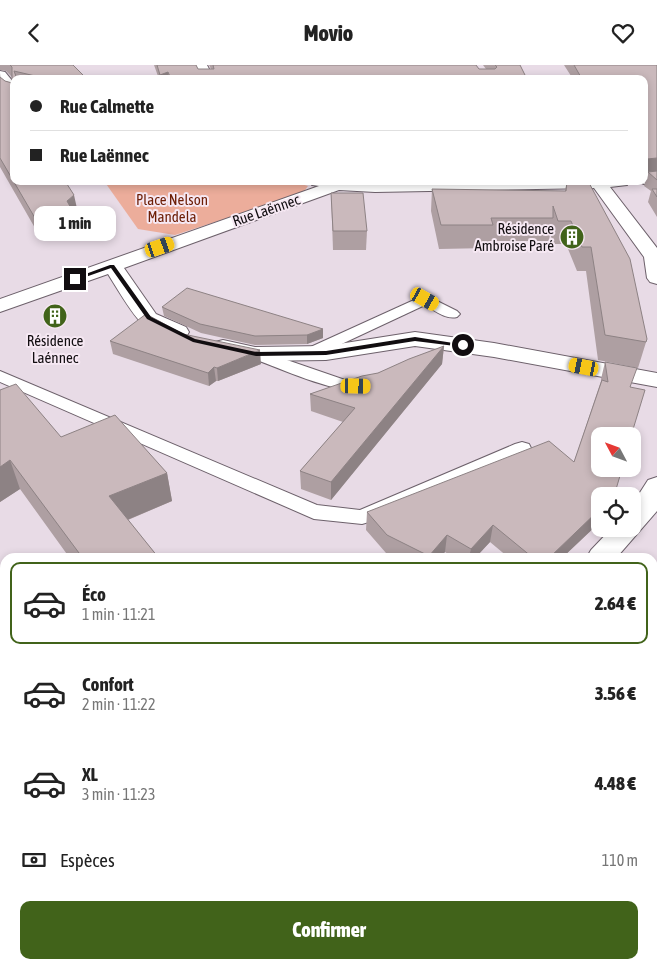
<!DOCTYPE html>
<html lang="fr">
<head>
<meta charset="utf-8">
<style>
  body { margin:0; font-family:"Asap Condensed",sans-serif; background:#f6f6f6; color:#222; height:100vh; display:flex; flex-direction:column; font-size:19px; white-space:nowrap }
  * { box-sizing:border-box; margin:0 }
  p { font-size:16px; color:#767676 }
  .icon { flex:none; width:28px; height:28px; fill:none; stroke:currentColor; stroke-width:2; stroke-linecap:round; stroke-linejoin:round }
  .map { position:relative; flex:1; overflow:hidden }
  .panel { position:absolute; left:0px; top:488px; width:658px; height:416px; display:flex; flex-direction:column; background:#fff; border-radius:15px 15px 0 0; box-shadow:0 2px 8px #0003 }
  .panel>* { flex:none }
  .hud { position:absolute; left:10px; top:10px; width:638px; height:110px; border-radius:10px; box-shadow:0 2px 8px #0003; display:grid; align-content:center; height:110px; padding:0 20px; background:#fff }
  .needle { width:32px; rotate:311deg }
  .fabs { position:absolute; left:591px; top:362px; display:grid; gap:10px }
  .fabs a { display:grid; place-items:center; width:50px; height:50px; border-radius:10px; background:#fff; box-shadow:0 2px 8px #0003; font-size:25px }
  .end { position:absolute; width:22px; height:22px; margin:-11px; border:6px solid #110d10; background:#fff; box-shadow:0 0 0 2px #fff }
  .from { border-radius:50% }
  .bubble { position:absolute; height:35px; border-radius:10px; background:#fff; box-shadow:0 2px 8px #0003; font-size:16px; font-weight:800; line-height:35px; text-align:center }
  .car { position:absolute; width:15px; height:30px; margin:-15px -8px; border-radius:6px; box-shadow:0 0 4px 1px #0007; background:linear-gradient(#f5c518 24%,#345 0 40%,#f5c518 0 76%,#345 0 86%,#f5c518 0) }
  .hud b { display:flex; align-items:center; gap:18px; height:48px; font-size:19px }
  .hud b+b { border-top:1px solid #e0e0e0 }
  .hud i { width:12px; height:12px; background:#222 }
  ul { padding:9px 0 0; list-style:none }
  li { display:flex; align-items:center; gap:15px; height:82px; margin:0 10px 8px; padding:0 10px; border:2px solid transparent; border-radius:10px }
  li div { flex:1 }
  li b { display:block; font-size:19px }
  li em { font-style:normal; font-weight:800 }
  li.selected { border-color:#41631a }
  li>.icon { width:45px; height:45px; stroke-width:1.5 }
  .pay { display:flex; align-items:center; gap:12px; height:55px; padding:0 20px; font-size:19px }
  .pay p { margin-inline-start:auto }
  .cta { display:flex; gap:10px; margin-top:auto; padding:10px 20px }
  .cta a { flex:1; height:58px; border-radius:10px; background:#41631a; color:#fff; font-size:20px; font-weight:800; line-height:58px; text-align:center }
  header { display:flex; justify-content:space-between; align-items:center; height:65px; padding:0 20px; background:#fff; font-size:22px; font-weight:800 }
  .map>svg:first-child { display:block }
</style>
</head>
<body>
<header><svg class="icon" aria-label="back" viewBox="0 0 24 24"><path d="M15 5l-7 7 7 7"/></svg>Movio<svg class="icon" aria-label="heart" viewBox="0 0 24 24"><path d="M12 20l-8-8c-3-5 5-10 8-4 3-6 11-1 8 4z"/></svg></header>
<div class="map">
<svg width="657" height="903" viewBox="0 0 657 903">
  <rect width="100%" height="100%" fill="#e8dbe6"/>
  <path fill="#ecad9b" d="M104,116H291L308,121L302,129L175,170L138,164Z"/>
  <g fill="none" stroke-linecap="round" stroke-linejoin="round">
    <defs>
      <g id="service">
        <path d="M425,230L457,246L460,249L457,252C446,255 434,245 425,240L316,291H304L302,288L304,285Z"/>
        <path d="M255,284L348,316L371,317L373,321L371,325C340,332 280,303 249,292L247,289L249,286Z"/>
        <path d="M0,306L317,440L360,445L515,379L522,377L529,379L531,383L529,387L369,457L362,459L314,454L0,317Z"/>
      </g>
      <g id="minor">
        <path d="M195,0H207L214,14H200Z"/>
        <path d="M0,6L5,7L14,18V31C2,28 0,17 0,6Z"/>
        <path d="M657,107V117L644,119L637,116H644V109Z"/>
        <path d="M310,116H629L627,120L610,122L657,183V219L650,217L647,213L644,192L594,123L375,127L339,125L124,203L156,249L186,262L189,267L186,272C174,274 151,265 142,258C133,251 115,220 108,209L0,247V234L319,121L312,120Z"/>
        <path d="M415,267L494,278L657,308V322L494,292L415,281L326,295L255,296L215,287L212,282L215,277L223,275L255,282L326,281Z"/>
        <path d="M657,412V446L617,492H587L591,485L611,464H632V440L648,415Z"/>
        <path d="M652,637L657,638V670L652,668Z"/>
        <path d="M91,899H136L134,903H89Z"/>
      </g>
    </defs>
    <use href="#service" stroke="#6d616b" stroke-width="2"/>
    <use href="#minor" stroke="#6d616b" stroke-width="2"/>
    <use href="#service" fill="#fff" fill-rule="evenodd"/>
    <use href="#minor" fill="#fff" fill-rule="evenodd"/>
  </g>
  <g fill="#ae9fa2">
    <path d="M0,0H73L87,14H14V116L78,148L73,152L76,163L39,170L0,102V12L5,16L12,18V12L6,6L0,5Z"/>
    <path d="M154,0H196L198,4H211L209,0H476L479,4H486L483,0H520L527,14H159Z"/>
    <path d="M564,0H657V106L644,108V14H573Z"/>
    <path d="M657,106V152L648,137L651,126L644,121L648,107Z"/>
    <path d="M567,116H588L647,274L638,303L598,295L586,206H577L566,179H554L550,169L549,176H490L489,183L439,184L431,146L432,124L565,126Z"/>
    <path d="M331,128L367,166L366,185H333Z"/>
    <path d="M162,242L323,264V273L307,279L255,280L201,268L164,251Z"/>
    <path d="M110,276L261,299L218,316H216L209,321L113,289Z"/>
    <path d="M444,281L442,299L331,435L301,424L300,406L343,357L311,346L310,329L378,308Z"/>
    <path d="M605,297L631,322L600,431V457L563,492H508L490,477L476,492H453L445,487L440,492H395L386,488L366,465L367,447L574,397L601,316V314Z"/>
    <path d="M0,325L61,372L167,408L172,436L128,455L158,492H69L20,424L0,437Z"/>
    <path d="M653,502L657,505V619L652,616Z"/>
    <path d="M5,568V662L0,653V570Z"/>
    <path d="M652,671L657,675V767L652,762Z"/>
  </g>
  <g fill="#8d8284">
    <path d="M168,7L169,14H161L160,10Z"/>
    <path d="M657,93V106L644,107L647,94Z"/>
    <path d="M74,130L78,148L73,152L76,163L39,170L35,153L67,136Z"/>
    <path d="M323,264V273L307,279V270Z"/>
    <path d="M444,281L442,299L331,435V417Z"/>
    <path d="M260,285L261,299L218,316L217,303Z"/>
    <path d="M214,302L216,316L209,321L208,308Z"/>
    <path d="M10,395L20,424L0,437V402Z"/>
    <path d="M167,408L172,436L115,460L109,431Z"/>
    <path d="M600,444V457L563,492H550Z"/>
    <path d="M493,460L490,477L476,492H469L471,484Z"/>
    <path d="M447,470L445,487L440,492H428L429,491Z"/>
  </g>
  <g fill="#cab9bc" stroke="#8d8284">
    <path d="M10,0H73L87,14H48L14,6L17,14H14V116H65L74,130L67,136L72,145L35,153L0,93V12L5,16L12,18V2Z"/>
    <path d="M157,0H196L198,4H214L213,0H476L479,4H495L497,2L495,0H520L527,14H171L168,7L160,10Z"/>
    <path d="M574,0H657V93L647,94L645,101H644V14H582Z"/>
    <path d="M657,106V115L648,107Z"/>
    <path d="M567,116H588L630,194L647,274L646,277L605,270L591,182H582L571,156H558L553,141V153H491L493,160H441L432,124L566,126Z"/>
    <path d="M652,124H657V132Z"/>
    <path d="M331,128H363L367,166H333Z"/>
    <path d="M187,223L323,264L307,270L255,271L200,259L162,242Z"/>
    <path d="M146,249L183,269L260,285L217,303L214,302L208,308L110,276Z"/>
    <path d="M444,281L331,417L300,406L355,343L310,329L362,311L378,308L409,294Z"/>
    <path d="M605,297L637,303L630,322L645,325L631,371H600V404H622L614,431H600V444L550,492H532L493,460L471,484L447,470L429,491L387,470L367,447L549,376L574,397L602,315L608,317Z"/>
    <path d="M16,319L61,372L115,350L167,408L109,431L158,492H82L10,395L0,402V325Z"/>
    <path d="M653,502L657,505V595L652,592Z"/>
    <path d="M5,568V658L0,649V570Z"/>
    <path d="M652,671L657,675V739L652,734Z"/>
    <path d="M225,899H554L558,903H220Z"/>
  </g>
  <path fill="#110d10" d="M110,200H114L151,252L195,274L256,287L326,286L415,272L466,280L463,282L415,276L326,290L256,291L193,277L147,254L111,203L77,215L72,214Z"/>
  <defs>
    <symbol id="building-disc" viewBox="-11 -11 22 22"><circle r="9.5" fill="#41631a" stroke="#f6e8f3"/><path d="M-4-6H4V6H1V3H-1V6H-4ZM-2.5-4.3h1.7v1.8h-1.7ZM.8-4.3h1.7v1.8H.8ZM-2.5-1h1.7V.8h-1.7ZM.8-1h1.7V.8H.8Z" fill="#fff"/></symbol>
  </defs>
  <g fill-rule="evenodd">
    <use href="#building-disc" x="558" y="158" width="28" height="28"/>
    <use href="#building-disc" x="41" y="237" width="28" height="28"/>
  </g>
  <g text-anchor="middle" dominant-baseline="central" stroke-width="4" stroke-linejoin="round" paint-order="stroke">
    <g font-size="15" fill="#6d1e06" stroke="#f6e8f3">
      <text x="172" y="134">Place Nelson<tspan x="172" dy="17">Mandela</tspan></text>
    </g>
    <g font-size="15" fill="#110d10" stroke="#f6e8f3">
      <text transform="translate(266 145) rotate(-19)">Rue Laënnec</text>
    </g>
    <g font-size="15" fill="#110d10" stroke="#f6e8f3" text-anchor="end">
      <text x="554" y="163">Résidence<tspan x="554" dy="17">Ambroise Paré</tspan></text>
      <text x="55" y="275" text-anchor="middle">Résidence<tspan x="55" dy="17">Laénnec</tspan></text>
    </g>
  </g>
</svg>
<div class="fabs">
<a><svg class="needle" viewBox="-14 -14 28 28"><path d="M0-13l5 13h-10z" fill="#e53935"/><path d="M0 13l5-13h-10z" fill="#767676"/></svg></a>
<a><svg class="icon" aria-label="locate" viewBox="0 0 24 24"><circle cx="12" cy="12" r="6"/><path d="M12 2v4M12 18v4M2 12h4M18 12h4"/></svg></a>
</div>
<i class="end from" style="left:463px;top:280px"></i>
<i class="end" style="left:75px;top:214px"></i>
<div class="bubble" style="left:34px;top:141px;width:82px">1 min</div>
<i class="car" style="left:160px;top:182px;rotate:71deg"></i>
<i class="car" style="left:425px;top:234px;rotate:119deg"></i>
<i class="car" style="left:584px;top:302px;rotate:281deg"></i>
<i class="car" style="left:356px;top:321px;rotate:91deg"></i>
<div class="hud">
<b><i class="from"></i>Rue Calmette</b>
<b><i></i>Rue Laënnec</b>
</div>
<section class="panel">
<ul>
<li class="selected"><svg class="icon" aria-label="car" viewBox="0 0 24 24"><path d="M5 17H2v-5l4-1 3-4h7l3 4 3 1v5h-3M9 17h6M6 11h13"/><circle cx="7" cy="17" r="2"/><circle cx="17" cy="17" r="2"/></svg><div><b>Éco</b><p>1 min · 11:21</p></div><em>2.64 €</em></li>
<li><svg class="icon" aria-label="car" viewBox="0 0 24 24"><path d="M5 17H2v-5l4-1 3-4h7l3 4 3 1v5h-3M9 17h6M6 11h13"/><circle cx="7" cy="17" r="2"/><circle cx="17" cy="17" r="2"/></svg><div><b>Confort</b><p>2 min · 11:22</p></div><em>3.56 €</em></li>
<li><svg class="icon" aria-label="car" viewBox="0 0 24 24"><path d="M5 17H2v-5l4-1 3-4h7l3 4 3 1v5h-3M9 17h6M6 11h13"/><circle cx="7" cy="17" r="2"/><circle cx="17" cy="17" r="2"/></svg><div><b>XL</b><p>3 min · 11:23</p></div><em>4.48 €</em></li>
</ul>
<div class="pay"><svg class="icon" aria-label="cash" viewBox="0 0 24 24"><path d="M3 7h18v10H3z"/><circle cx="12" cy="12" r="2"/></svg>Espèces<p>110 m</p></div>
<div class="cta"><a>Confirmer</a></div>
</section>
</div>
</body>
</html>
